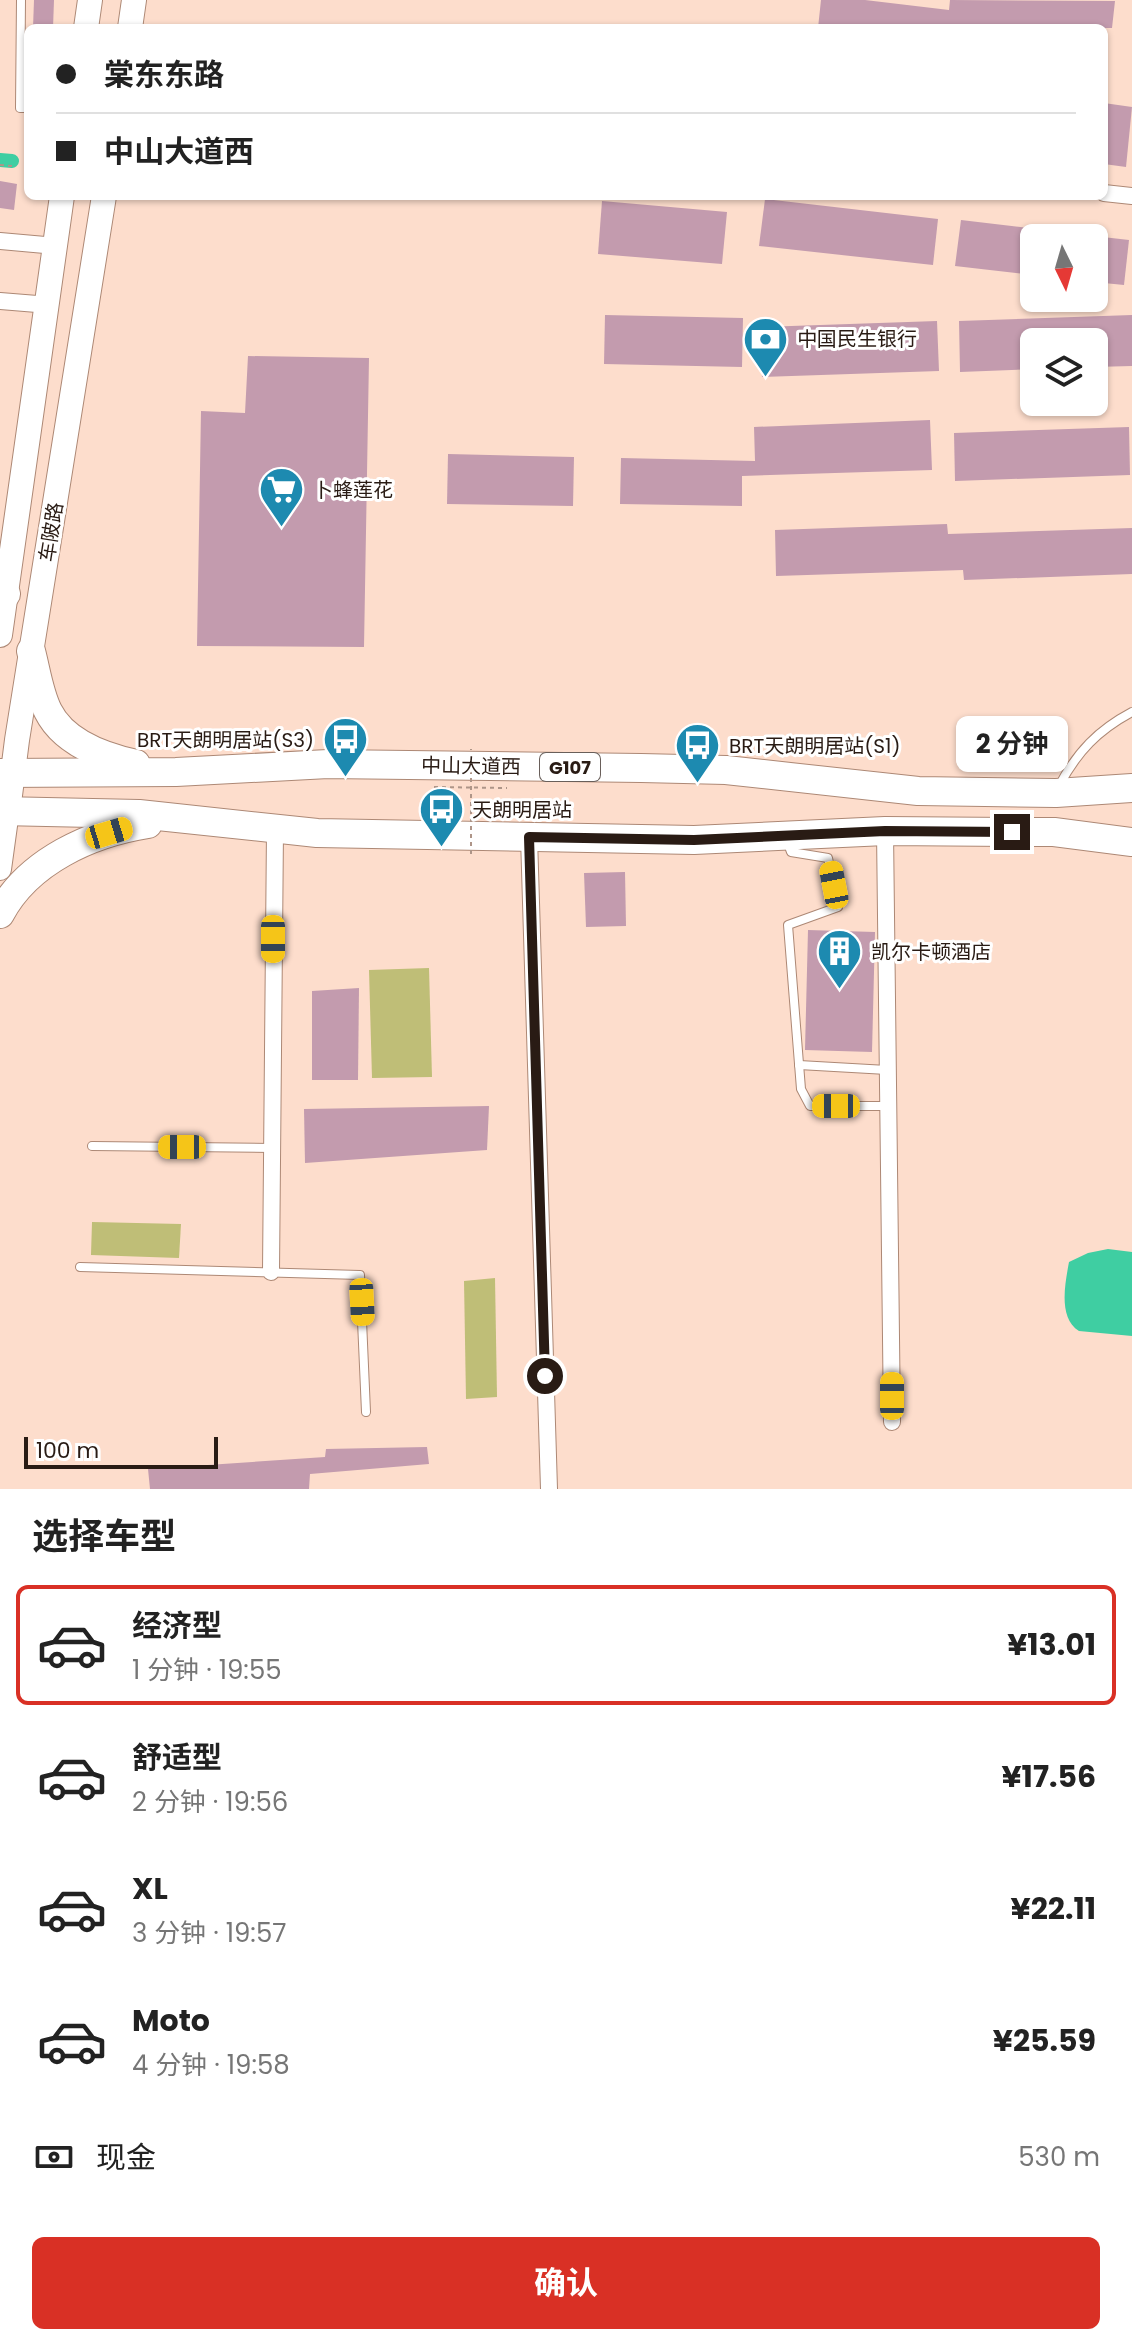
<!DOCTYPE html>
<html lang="zh">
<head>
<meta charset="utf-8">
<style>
  body { margin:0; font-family:Poppins,"Noto Sans SC",sans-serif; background:#f6f6f6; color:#222; height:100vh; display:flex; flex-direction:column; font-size:30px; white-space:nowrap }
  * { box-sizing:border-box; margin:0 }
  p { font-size:26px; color:#767676 }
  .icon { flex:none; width:44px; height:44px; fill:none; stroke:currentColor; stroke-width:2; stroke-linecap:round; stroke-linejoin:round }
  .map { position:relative; height:1489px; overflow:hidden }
  .drawer { display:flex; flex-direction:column; background:#fff; flex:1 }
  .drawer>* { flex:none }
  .banner { position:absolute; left:24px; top:24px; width:1084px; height:176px; border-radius:12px; box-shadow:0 2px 6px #0004; display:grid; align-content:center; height:176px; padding:0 32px; background:#fff }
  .needle { width:52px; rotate:175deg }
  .controls { position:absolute; left:1020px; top:224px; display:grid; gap:16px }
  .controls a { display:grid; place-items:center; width:88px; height:88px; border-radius:12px; background:#fff; box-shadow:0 2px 6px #0004; font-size:40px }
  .scale { position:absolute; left:24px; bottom:20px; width:194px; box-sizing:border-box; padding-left:8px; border:4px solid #291b14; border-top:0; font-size:22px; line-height:28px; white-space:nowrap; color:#291b14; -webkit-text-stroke:6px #fff; paint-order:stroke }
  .end { position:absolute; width:36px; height:36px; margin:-18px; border:10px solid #291b14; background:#fff; box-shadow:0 0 0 4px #fff }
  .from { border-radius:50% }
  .bubble { position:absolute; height:56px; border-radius:12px; background:#fff; box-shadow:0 2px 6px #0004; font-size:26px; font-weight:700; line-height:56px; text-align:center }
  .car { position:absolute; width:24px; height:48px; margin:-24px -12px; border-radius:10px; box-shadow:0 0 6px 2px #0007; background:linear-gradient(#f5c518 24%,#345 0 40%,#f5c518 0 76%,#345 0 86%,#f5c518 0) }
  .banner b { display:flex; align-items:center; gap:28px; height:76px; font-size:30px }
  .banner b+b { border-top:2px solid #e0e0e0 }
  .banner i { width:20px; height:20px; background:#222 }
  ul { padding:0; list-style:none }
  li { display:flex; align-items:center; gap:24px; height:120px; margin:0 16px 12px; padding:0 16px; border:4px solid transparent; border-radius:12px }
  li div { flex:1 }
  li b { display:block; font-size:30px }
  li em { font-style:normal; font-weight:700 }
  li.active { border-color:#d93025 }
  li>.icon { width:72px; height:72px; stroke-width:1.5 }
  h2 { padding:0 32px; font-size:36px; line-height:96px }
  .pay { display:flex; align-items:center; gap:20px; height:88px; padding:0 32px; font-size:30px }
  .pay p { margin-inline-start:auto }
  .cta { display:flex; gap:16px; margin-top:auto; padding:16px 32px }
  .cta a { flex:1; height:92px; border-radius:12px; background:#d93025; color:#fff; font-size:32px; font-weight:700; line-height:92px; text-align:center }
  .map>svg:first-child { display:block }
</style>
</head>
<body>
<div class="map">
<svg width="1132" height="1489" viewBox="0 0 1132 1489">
  <rect width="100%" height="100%" fill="#fdddcc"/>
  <g fill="#bfbe77">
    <path d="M429,968L432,1077L372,1078L369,970Z"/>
    <path d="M92,1222L181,1224L179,1258L91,1255Z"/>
    <path d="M495,1278L497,1397L466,1399L464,1281Z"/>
  </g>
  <path fill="#3fcea2" d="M1108,1249L1132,1252V1336L1079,1331C1058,1318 1065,1284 1069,1262L1088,1253Z"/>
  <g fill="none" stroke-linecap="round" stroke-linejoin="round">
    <path stroke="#3fcea2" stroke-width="14" d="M0,160L12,161"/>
  </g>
  <g fill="#c39bae">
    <path d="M34,0H54L53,28H33Z"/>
    <path d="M821,0H865L949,10L950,0L1115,1L1112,28H818Z"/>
    <path d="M1104,103L1132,107L1126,167L1104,164Z"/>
    <path d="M0,181L17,184L14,210L0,208Z"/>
    <path d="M765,199L938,219L933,265L759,246Z"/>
    <path d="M602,201L727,212L722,264L598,254Z"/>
    <path d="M961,220L1055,231L1054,238H1034V275L955,266Z"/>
    <path d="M1094,236L1129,240L1124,285L1094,282Z"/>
    <path d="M605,315L743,318L742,367L604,364Z"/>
    <path d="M1132,315V366L1094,367V342H1034V369L960,372L959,321Z"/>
    <path d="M937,321L939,371L762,377L760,327Z"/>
    <path d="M248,356L369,358L364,647L197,646L201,411L245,413Z"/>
    <path d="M930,420L932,470L742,476V506L620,504L621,458L755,461L754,427Z"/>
    <path d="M1129,427L1130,475L955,481L954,433Z"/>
    <path d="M448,454L574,457L573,506L447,504Z"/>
    <path d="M947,524L948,534L1132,528V574L964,580L963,570L776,576L775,530Z"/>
    <path d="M625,872L626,926L586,927L584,873Z"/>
    <path d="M808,930L875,932L872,1052L805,1050Z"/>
    <path d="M359,988L358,1080H312V991Z"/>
    <path d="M489,1106L487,1150L305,1163L304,1109Z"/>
    <path d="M427,1447L429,1464L310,1474L309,1489H150L148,1469L325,1457L326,1449Z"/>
  </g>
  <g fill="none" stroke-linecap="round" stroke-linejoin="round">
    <defs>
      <g id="lane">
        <path d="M21,0L20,108H28"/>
        <path d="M1059,786C1077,752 1098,730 1132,712"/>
        <path d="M787,841L791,852L828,858L838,907L788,925L801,1089L810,1106H888"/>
        <path d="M799,1065L887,1070"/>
        <path d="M92,1146L272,1148"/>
        <path d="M80,1267L360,1275L366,1412"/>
      </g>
      <g id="street">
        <path d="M1104,193L1132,196"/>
        <path d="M0,241L45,245"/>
        <path d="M0,301L37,304"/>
        <path d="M885,831L892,1422"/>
        <path d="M529,837L549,1489"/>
        <path d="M271,1272L275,830"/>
      </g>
      <path id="secondary" d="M0,869L8,811"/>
      <g id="primary">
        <path d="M86,28L90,0"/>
        <path d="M130,28L134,0"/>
        <path d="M0,635L62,196"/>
        <path d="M8,811L17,740L104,196"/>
      </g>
      <g id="highway">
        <path d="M0,602L6,594"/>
        <path d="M31,651C36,670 39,693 48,711C64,743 104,757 136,764"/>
        <path d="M0,773L176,772L328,764L641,768L726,770L918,791L1056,793L1132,788"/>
        <path d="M0,811L139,814L317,833L694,840L885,831L1012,832H1054L1132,842"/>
        <path d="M0,914C28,861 91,833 148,824"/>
      </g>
    </defs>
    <use href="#lane" stroke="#ad8875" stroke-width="10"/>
    <use href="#street" stroke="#ad8875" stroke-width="18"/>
    <use href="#secondary" stroke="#ad8875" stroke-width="24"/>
    <use href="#primary" stroke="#ad8875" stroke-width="26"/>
    <use href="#highway" stroke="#ad8875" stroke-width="30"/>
    <g stroke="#ae9588" stroke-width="2" stroke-dasharray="4 4" stroke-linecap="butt">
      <path d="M0,165L12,166"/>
      <path d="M434,787L507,788"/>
    </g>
    <use href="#lane" stroke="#fff" stroke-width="8"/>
    <use href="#street" stroke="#fff" stroke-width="16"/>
    <use href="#secondary" stroke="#fff" stroke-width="22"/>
    <use href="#primary" stroke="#fff" stroke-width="24"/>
    <use href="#highway" stroke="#fff" stroke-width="28"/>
    <path stroke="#ae9588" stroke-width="2" stroke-dasharray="4 4" stroke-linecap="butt" d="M471,854V749"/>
  </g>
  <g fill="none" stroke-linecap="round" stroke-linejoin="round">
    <path stroke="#291b14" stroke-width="10" d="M545,1376L529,837L694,840L885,831L1012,832"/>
  </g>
  <defs>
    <symbol id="bank-pin" viewBox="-11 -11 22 30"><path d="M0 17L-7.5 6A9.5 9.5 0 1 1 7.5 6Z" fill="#1d8ab0" stroke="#fff"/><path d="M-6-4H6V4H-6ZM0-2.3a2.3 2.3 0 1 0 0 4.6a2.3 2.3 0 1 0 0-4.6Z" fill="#fff"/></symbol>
    <symbol id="supermarket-pin" viewBox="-11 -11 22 30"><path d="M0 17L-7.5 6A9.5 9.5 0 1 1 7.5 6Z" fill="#1d8ab0" stroke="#fff"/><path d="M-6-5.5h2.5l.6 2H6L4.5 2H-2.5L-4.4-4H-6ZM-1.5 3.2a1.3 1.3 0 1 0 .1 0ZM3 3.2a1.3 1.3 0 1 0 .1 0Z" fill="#fff"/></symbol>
    <symbol id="bus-pin" viewBox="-11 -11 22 30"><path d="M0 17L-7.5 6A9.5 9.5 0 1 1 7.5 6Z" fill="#1d8ab0" stroke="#fff"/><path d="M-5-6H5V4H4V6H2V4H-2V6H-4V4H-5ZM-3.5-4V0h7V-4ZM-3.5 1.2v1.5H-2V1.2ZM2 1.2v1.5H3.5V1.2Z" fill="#fff"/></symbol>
    <symbol id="building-pin" viewBox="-11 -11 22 30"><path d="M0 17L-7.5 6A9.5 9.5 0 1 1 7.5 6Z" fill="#1d8ab0" stroke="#fff"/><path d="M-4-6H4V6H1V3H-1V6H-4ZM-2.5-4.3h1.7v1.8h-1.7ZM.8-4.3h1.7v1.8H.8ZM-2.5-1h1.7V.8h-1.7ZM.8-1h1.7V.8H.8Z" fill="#fff"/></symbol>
  </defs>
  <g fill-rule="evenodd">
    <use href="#bank-pin" x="740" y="314" width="51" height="69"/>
    <use href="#supermarket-pin" x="256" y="464" width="51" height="69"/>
    <use href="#bus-pin" x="320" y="714" width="51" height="69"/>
    <use href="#bus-pin" x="672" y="720" width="51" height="69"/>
    <use href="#bus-pin" x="416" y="784" width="51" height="69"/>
    <use href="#building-pin" x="814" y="926" width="51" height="69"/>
  </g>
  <g text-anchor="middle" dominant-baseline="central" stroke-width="6" stroke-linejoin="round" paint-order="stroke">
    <rect fill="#fff" stroke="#695f5a" stroke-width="2" x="540" y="753" width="60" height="28" rx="6"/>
    <g font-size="18" font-weight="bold" fill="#291b14">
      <text x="570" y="767">G107</text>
    </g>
    <g font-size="20" fill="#291b14" stroke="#fff" text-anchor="start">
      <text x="797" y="339">中国民生银行</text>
      <text x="313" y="490">卜蜂莲花</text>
      <text x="314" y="740" text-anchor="end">BRT天朗明居站(S3)</text>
      <text x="729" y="746">BRT天朗明居站(S1)</text>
      <text x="472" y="810">天朗明居站</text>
      <text x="871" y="952">凯尔卡顿酒店</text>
    </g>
    <g font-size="20" fill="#291b14" stroke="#fff">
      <text transform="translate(51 532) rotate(-81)">车陂路</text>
      <text transform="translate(471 766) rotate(1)">中山大道西</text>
    </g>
  </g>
</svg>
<div class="controls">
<a><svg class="needle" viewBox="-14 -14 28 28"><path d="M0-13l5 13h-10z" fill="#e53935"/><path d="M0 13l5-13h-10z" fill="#767676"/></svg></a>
<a><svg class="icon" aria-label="layers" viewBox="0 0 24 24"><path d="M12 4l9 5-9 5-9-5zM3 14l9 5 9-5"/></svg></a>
</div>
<div class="scale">100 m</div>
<i class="end from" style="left:545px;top:1376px"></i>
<i class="end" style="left:1012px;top:832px"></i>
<div class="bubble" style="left:956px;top:716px;width:112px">2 分钟</div>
<i class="car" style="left:109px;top:833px;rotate:73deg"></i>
<i class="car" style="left:834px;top:885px;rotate:349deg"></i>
<i class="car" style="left:273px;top:939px;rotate:180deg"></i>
<i class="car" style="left:836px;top:1106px;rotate:270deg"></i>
<i class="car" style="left:182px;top:1147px;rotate:270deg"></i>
<i class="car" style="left:362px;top:1302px;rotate:177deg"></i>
<i class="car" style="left:892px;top:1396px;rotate:0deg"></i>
<div class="banner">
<b><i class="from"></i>棠东东路</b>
<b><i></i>中山大道西</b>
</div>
</div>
<section class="drawer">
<h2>选择车型</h2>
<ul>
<li class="active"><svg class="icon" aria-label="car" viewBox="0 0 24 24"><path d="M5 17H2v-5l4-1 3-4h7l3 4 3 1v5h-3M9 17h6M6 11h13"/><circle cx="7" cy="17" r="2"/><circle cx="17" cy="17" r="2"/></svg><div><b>经济型</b><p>1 分钟 · 19:55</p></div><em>¥13.01</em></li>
<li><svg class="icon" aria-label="car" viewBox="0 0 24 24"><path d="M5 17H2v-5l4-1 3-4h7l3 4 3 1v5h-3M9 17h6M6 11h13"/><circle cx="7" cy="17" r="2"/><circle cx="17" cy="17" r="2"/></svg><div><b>舒适型</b><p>2 分钟 · 19:56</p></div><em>¥17.56</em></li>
<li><svg class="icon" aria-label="car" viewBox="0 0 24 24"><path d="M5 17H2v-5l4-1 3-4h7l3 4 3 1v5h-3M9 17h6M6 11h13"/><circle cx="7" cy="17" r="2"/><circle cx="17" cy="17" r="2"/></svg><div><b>XL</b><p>3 分钟 · 19:57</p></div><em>¥22.11</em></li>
<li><svg class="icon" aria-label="car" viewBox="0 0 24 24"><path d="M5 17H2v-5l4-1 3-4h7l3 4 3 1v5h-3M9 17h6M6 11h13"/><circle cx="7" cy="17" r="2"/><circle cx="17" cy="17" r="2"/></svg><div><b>Moto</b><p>4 分钟 · 19:58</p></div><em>¥25.59</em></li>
</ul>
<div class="pay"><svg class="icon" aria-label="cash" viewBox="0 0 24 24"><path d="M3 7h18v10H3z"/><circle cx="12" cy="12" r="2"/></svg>现金<p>530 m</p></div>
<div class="cta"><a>确认</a></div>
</section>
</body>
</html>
